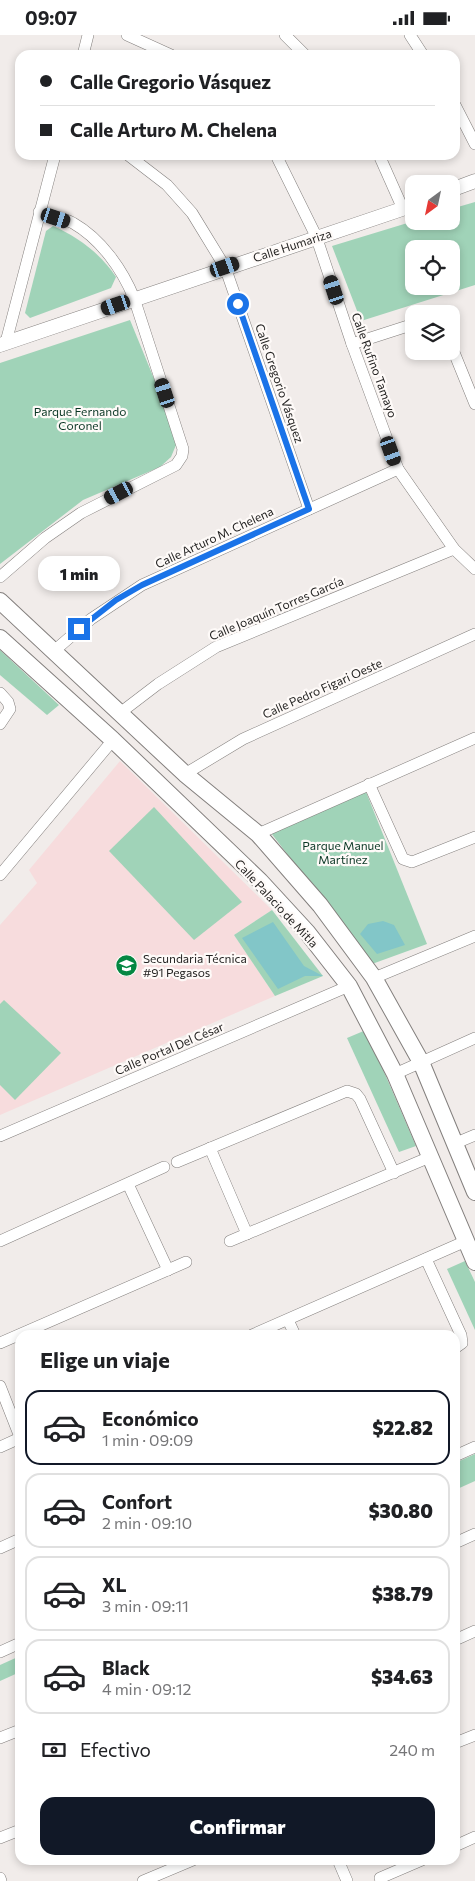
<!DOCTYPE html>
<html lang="es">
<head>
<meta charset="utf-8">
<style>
  body { margin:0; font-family:Commissioner,sans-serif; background:#f2f2f2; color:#202124; height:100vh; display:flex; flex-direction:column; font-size:19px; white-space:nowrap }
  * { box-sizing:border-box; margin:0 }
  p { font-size:16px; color:#757577 }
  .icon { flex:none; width:28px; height:28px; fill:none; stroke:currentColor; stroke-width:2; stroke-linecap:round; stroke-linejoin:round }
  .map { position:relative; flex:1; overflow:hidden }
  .details { position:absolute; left:15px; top:1295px; width:445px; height:535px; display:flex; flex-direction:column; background:#fff; border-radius:15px; box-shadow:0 2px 8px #0003 }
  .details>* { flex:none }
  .guide { position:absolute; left:15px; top:15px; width:445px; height:110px; border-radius:15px; box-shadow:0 2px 8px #0003; display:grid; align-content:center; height:110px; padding:0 25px; background:#fff }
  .needle { width:32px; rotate:213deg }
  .tools { position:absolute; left:405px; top:140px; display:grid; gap:10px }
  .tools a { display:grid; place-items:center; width:55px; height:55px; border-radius:10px; background:#fff; box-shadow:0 2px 8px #0003; font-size:25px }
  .end { position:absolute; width:22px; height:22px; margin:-11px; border:6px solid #1a73e8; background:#fff; box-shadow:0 0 0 2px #fff }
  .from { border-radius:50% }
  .bubble { position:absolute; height:35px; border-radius:15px; background:#fff; box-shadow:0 2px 8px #0003; font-size:16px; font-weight:800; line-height:35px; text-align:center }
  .car { position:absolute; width:15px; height:30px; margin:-15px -8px; border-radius:6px; box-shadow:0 0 4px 1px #0007; background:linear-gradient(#222 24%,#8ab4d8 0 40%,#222 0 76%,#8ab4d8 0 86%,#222 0) }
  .guide b { display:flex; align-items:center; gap:18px; height:48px; font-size:19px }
  .guide b+b { border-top:1px solid #e0e0e0 }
  .guide i { width:12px; height:12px; background:#202124 }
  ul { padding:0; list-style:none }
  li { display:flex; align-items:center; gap:15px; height:75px; margin:0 10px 8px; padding:0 15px; border:2px solid #e0e0e0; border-radius:15px }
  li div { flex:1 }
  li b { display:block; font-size:19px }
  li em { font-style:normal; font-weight:800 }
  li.on { border-color:#111827 }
  li>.icon { width:45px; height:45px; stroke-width:1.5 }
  h2 { padding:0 25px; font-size:22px; line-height:60px }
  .pay { display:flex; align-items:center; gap:12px; height:55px; padding:0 25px; font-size:19px }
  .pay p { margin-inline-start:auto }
  .cta { display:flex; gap:10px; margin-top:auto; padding:10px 25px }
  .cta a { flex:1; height:58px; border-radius:15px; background:#111827; color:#fff; font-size:20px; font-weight:800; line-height:58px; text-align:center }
  .status { display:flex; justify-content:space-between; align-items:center; height:35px; padding:0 25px; background:#fff; direction:ltr }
  .status svg { height:14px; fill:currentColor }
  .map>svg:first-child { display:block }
</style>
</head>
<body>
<div class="status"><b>09:07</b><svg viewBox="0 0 49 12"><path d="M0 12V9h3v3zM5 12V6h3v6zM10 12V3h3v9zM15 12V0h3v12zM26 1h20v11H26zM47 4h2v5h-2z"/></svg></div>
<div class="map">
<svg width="475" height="1846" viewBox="0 0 475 1846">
  <rect width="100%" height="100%" fill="#f1ecea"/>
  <path fill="#f7dcdd" d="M120,726L272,875L234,900L275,961L0,1080V890L37,848L29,835Z"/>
  <g fill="#a0d3b8" fill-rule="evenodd">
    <path d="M475,167V250L361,286L332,211L414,186H451V174ZM414,214H451V251H414Z"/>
    <path d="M53,191C78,202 101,219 116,242L111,253L30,283L25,278L46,196Z"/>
    <path d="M130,285L175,395L176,410L171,422L160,432L83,465L0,529V328Z"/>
    <path d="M0,615L59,670L47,680L0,640Z"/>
    <path d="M366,757L427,909L372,929L271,798Z"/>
    <path d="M154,772L242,867L194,905L109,816Z"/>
    <path d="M272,875L323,941L275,961L234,900Z"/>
    <path d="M4,965L61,1018L15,1065L0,1050V969Z"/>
    <path d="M366,995L416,1111L399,1117L347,1003Z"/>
    <path d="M465,1226L475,1247V1295L447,1234Z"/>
    <path d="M475,1419V1446L455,1455V1428Z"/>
    <path d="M20,1621V1637L0,1646V1630Z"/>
  </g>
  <g fill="#82c6c8">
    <path d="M383,886L394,890L405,910L377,919L360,899L368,889Z"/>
    <path d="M273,887L304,931L323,941H305L278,954L242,903Z"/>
  </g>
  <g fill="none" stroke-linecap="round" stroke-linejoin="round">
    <defs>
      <g id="minor">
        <path d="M127,0L171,20"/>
        <path d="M285,0L305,20"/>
        <path d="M410,0L423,20"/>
        <path d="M83,20L88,0"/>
        <path d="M455,70L475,109"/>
        <path d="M128,120L167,150L192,178L225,232L309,474"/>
        <path d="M276,120L316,201L352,309L398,434L454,514L475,534"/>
        <path d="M379,120L403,174"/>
        <path d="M6,307L55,120"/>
        <path d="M352,309L414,289"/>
        <path d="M451,310L475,369"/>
        <path d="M0,542L45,503L81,478L176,430L182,421L183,414L134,263C122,234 101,204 73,188C63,183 50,181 39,177"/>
        <path d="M54,616L91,584L142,550L398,434"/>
        <path d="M0,658L8,667L10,674L0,689"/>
        <path d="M120,678L158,649L216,612L454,514"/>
        <path d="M185,739L243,704L475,599"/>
        <path d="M369,749L403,824L412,827L475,802"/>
        <path d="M258,799L475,703"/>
        <path d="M0,840L113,705"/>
        <path d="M374,943L475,901"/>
        <path d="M395,1039L475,1003"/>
        <path d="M0,1101L349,951"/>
        <path d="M456,1108L475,1100"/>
        <path d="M210,1113L247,1199"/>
        <path d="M177,1127L347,1056L356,1059L360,1064L394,1138"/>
        <path d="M128,1149L168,1235"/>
        <path d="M0,1206L164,1132"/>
        <path d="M230,1206L430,1122"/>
        <path d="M426,1224L461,1300L462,1308L455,1313"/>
        <path d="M288,1285L295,1300"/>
        <path d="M252,1300L466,1206"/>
        <path d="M0,1308L186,1227"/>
        <path d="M0,1351L20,1402"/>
        <path d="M0,1412L20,1403"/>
        <path d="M455,1421L475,1412"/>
        <path d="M455,1508L475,1499"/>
        <path d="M0,1513L20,1504"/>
        <path d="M455,1605L475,1596"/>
        <path d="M0,1617L20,1608"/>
        <path d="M0,1703L20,1695"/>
        <path d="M455,1708L475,1700"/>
        <path d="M0,1803L20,1795"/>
        <path d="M455,1811L475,1802"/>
        <path d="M338,1825L347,1846"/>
        <path d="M0,1843L1,1846"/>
        <path d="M380,1843L422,1825"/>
        <path d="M143,1846L193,1825"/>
      </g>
      <g id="tertiary">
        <path d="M451,155L475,146"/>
        <path d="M0,310L414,170"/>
      </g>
      <g id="secondary">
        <path d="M0,566L185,739L258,799L320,870L374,943L421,1027L475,1157"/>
        <path d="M0,603L113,705L260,846L307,897L349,951L395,1039L475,1227"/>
      </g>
    </defs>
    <use href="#minor" stroke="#837f7d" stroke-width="12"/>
    <use href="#tertiary" stroke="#837f7d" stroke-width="15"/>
    <use href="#secondary" stroke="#837f7d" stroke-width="18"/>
    <use href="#minor" stroke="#fff" stroke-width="11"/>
    <use href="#tertiary" stroke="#fff" stroke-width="14"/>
    <use href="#secondary" stroke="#fff" stroke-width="16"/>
  </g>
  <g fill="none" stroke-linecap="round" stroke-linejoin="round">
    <path stroke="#1a73e8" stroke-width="6" d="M79,594L116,565L142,550L309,474L238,269"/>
  </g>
  <defs>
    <symbol id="school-disc" viewBox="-11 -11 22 22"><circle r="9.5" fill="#048742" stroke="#fefaf8"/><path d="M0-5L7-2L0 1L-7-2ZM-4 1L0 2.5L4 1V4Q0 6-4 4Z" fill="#fff"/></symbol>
  </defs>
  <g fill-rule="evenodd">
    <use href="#school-disc" x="114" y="918" width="25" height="25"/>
  </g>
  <g text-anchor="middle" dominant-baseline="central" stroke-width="4.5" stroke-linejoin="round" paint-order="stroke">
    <g font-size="12" fill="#252423" stroke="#fefaf8">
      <text transform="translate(292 210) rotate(-18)">Calle Humariza</text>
      <text transform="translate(375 330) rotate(70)">Calle Rufino Tamayo</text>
      <text transform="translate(280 348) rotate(71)">Calle Gregorio Vásquez</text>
      <text transform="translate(214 502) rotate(-25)">Calle Arturo M. Chelena</text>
      <text transform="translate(276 573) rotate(-23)">Calle Joaquín Torres García</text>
      <text transform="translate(322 653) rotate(-24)">Calle Pedro Figari Oeste</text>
      <text transform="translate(277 868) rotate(47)">Calle Palacio de Mitla</text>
      <text transform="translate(169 1013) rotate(-23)">Calle Portal Del César</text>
    </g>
    <g font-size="12" fill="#093624" stroke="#fefaf8">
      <text x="80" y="376">Parque Fernando<tspan x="80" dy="14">Coronel</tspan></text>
      <text x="343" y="810">Parque Manuel<tspan x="343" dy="14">Martínez</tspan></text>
    </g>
    <g font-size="12" fill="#252423" stroke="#fefaf8" text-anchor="start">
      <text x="143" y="923">Secundaria Técnica<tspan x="143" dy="14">#91 Pegasos</tspan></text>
    </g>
  </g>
</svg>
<div class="tools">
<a><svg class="needle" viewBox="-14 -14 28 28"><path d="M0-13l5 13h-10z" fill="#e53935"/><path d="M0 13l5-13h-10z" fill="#757577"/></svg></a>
<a><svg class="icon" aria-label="locate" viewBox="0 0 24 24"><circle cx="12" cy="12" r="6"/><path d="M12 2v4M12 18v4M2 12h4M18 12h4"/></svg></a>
<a><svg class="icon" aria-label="layers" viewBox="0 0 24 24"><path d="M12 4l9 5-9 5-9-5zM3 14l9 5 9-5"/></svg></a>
</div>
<i class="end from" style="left:238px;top:269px"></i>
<i class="end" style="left:79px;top:594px"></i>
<div class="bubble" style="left:38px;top:521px;width:82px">1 min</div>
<i class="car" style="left:56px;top:183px;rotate:108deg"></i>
<i class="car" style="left:225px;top:232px;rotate:71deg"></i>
<i class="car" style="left:334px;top:255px;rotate:342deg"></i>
<i class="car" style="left:116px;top:270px;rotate:251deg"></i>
<i class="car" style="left:165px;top:358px;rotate:342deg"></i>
<i class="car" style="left:391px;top:416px;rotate:160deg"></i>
<i class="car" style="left:119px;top:458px;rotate:242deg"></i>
<div class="guide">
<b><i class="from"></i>Calle Gregorio Vásquez</b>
<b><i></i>Calle Arturo M. Chelena</b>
</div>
<section class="details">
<h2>Elige un viaje</h2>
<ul>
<li class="on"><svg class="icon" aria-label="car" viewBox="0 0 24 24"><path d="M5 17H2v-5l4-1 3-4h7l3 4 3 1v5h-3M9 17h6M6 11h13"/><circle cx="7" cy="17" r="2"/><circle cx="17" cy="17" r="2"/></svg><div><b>Económico</b><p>1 min · 09:09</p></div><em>$22.82</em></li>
<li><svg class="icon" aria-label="car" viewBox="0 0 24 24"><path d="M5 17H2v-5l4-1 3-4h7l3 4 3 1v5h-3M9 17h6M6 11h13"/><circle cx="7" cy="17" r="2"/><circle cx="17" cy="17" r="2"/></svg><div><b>Confort</b><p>2 min · 09:10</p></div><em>$30.80</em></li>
<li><svg class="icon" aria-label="car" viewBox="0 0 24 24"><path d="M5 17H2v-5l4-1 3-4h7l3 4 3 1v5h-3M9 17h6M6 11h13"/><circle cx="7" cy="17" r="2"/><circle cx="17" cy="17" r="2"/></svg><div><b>XL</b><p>3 min · 09:11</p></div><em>$38.79</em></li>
<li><svg class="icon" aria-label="car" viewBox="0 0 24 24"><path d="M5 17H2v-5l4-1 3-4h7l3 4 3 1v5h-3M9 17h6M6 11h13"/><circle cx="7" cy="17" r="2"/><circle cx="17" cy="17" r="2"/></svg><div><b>Black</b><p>4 min · 09:12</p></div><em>$34.63</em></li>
</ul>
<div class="pay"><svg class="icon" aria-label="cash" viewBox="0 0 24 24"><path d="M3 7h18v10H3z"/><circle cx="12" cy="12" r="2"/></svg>Efectivo<p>240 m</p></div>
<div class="cta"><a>Confirmar</a></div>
</section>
</div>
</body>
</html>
